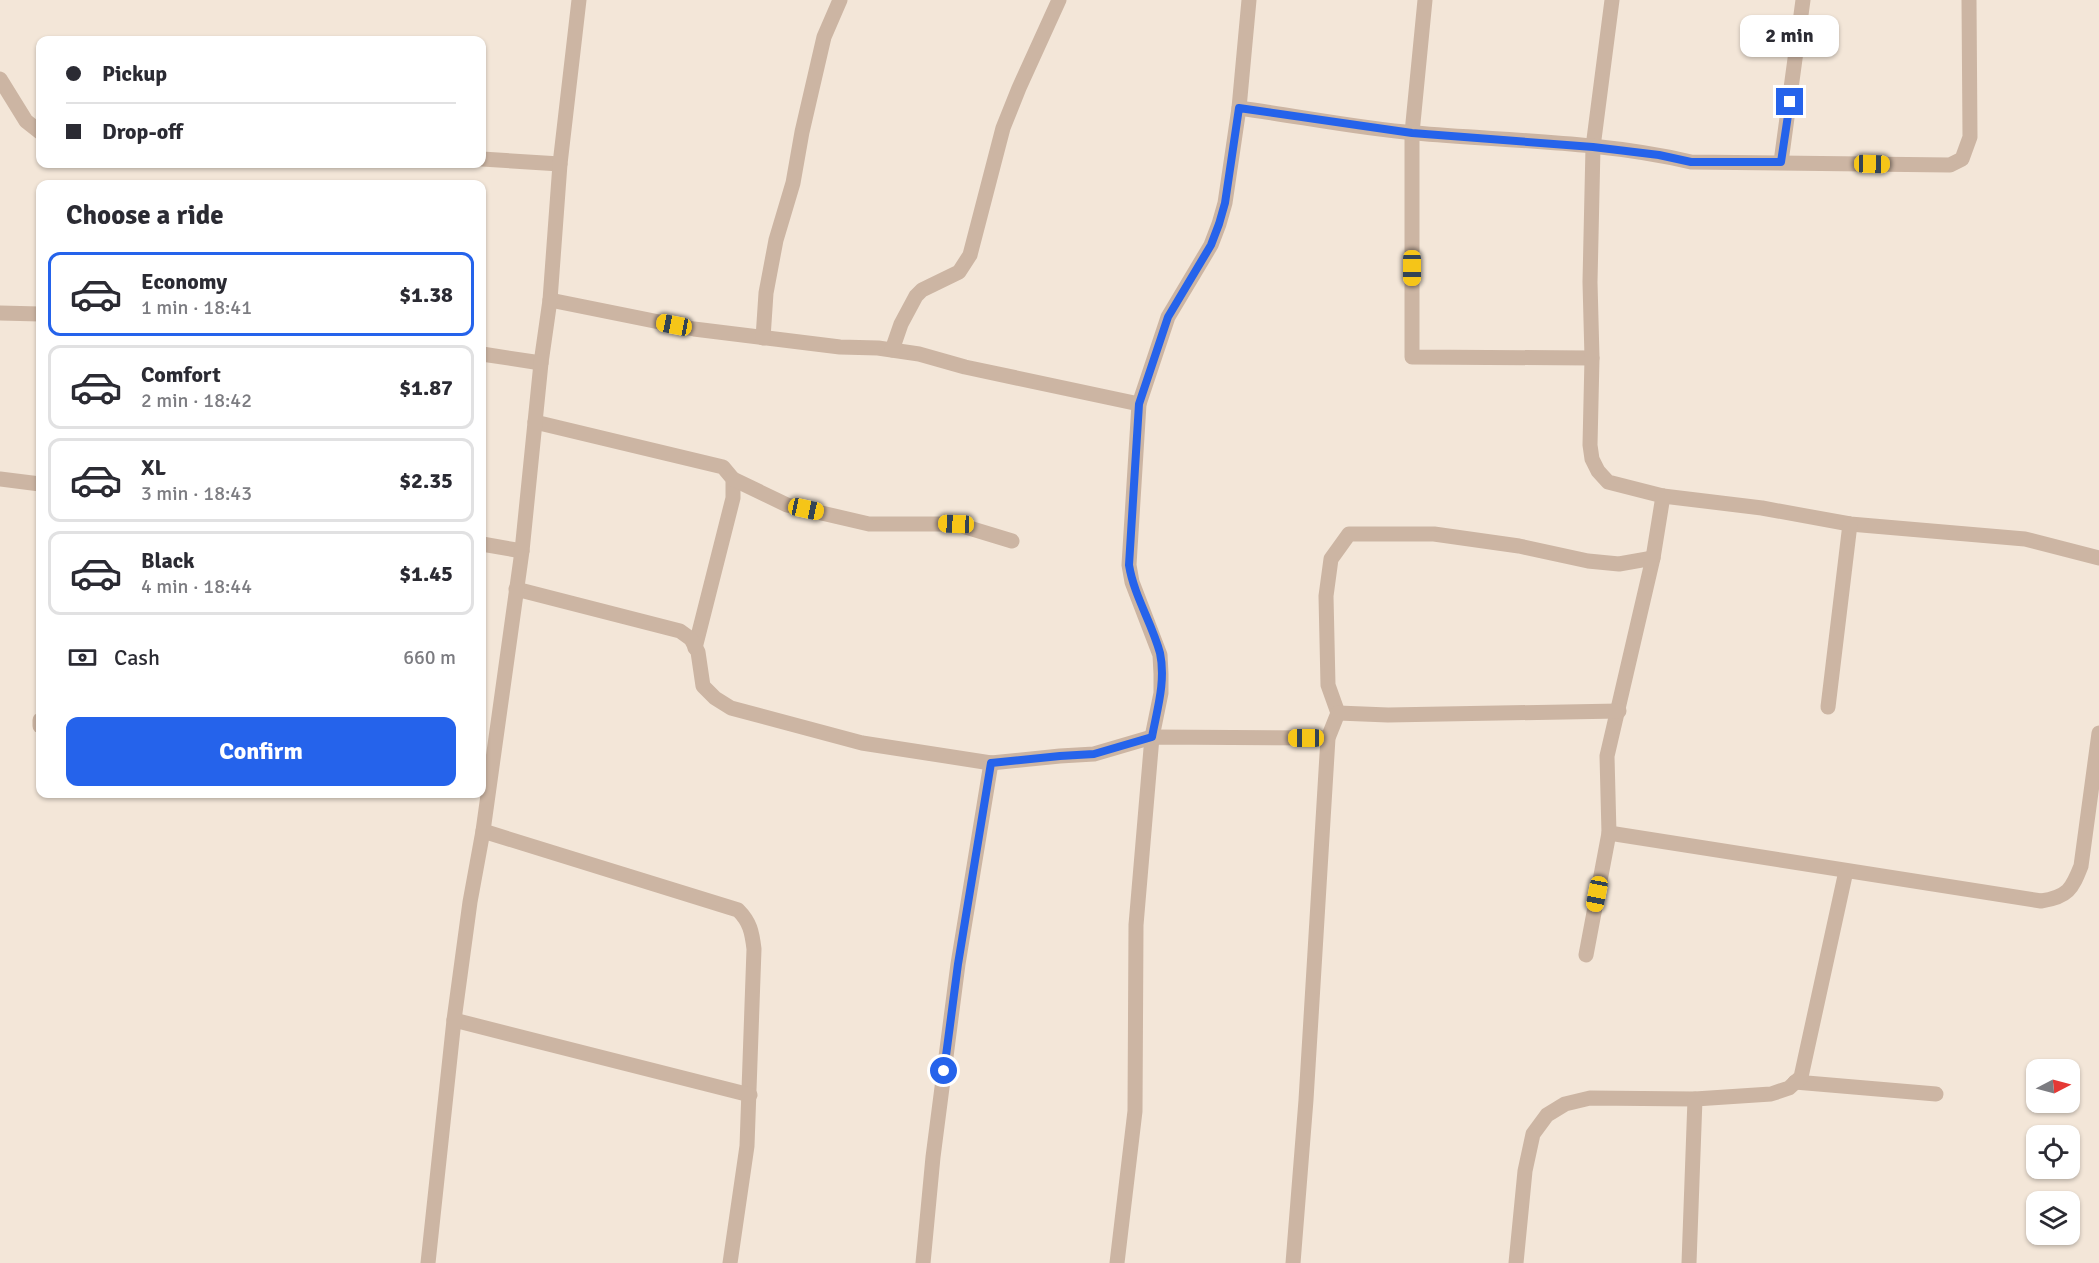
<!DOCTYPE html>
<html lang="en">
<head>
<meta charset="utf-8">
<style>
  body { margin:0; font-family:Signika,sans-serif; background:#f2f2f3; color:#2b2b33; height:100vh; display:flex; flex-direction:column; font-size:22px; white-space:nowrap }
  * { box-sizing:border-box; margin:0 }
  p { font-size:20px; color:#7c7c81 }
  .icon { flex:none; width:33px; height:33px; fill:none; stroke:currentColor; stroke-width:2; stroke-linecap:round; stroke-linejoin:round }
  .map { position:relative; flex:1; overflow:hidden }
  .details { position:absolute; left:36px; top:180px; width:450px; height:618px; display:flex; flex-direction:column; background:#fff; border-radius:12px; box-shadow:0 2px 4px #0004 }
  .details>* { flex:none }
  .hud { position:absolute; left:36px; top:36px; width:450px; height:132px; border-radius:12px; box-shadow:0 2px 4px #0004; display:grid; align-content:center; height:132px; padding:0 30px; background:#fff }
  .needle { width:39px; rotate:84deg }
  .tools { position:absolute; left:2026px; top:1059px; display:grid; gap:12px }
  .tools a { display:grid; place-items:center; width:54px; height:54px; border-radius:12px; background:#fff; box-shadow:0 2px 4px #0004; font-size:30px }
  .end { position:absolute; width:27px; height:27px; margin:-14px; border:8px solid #2563eb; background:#fff; box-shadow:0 0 0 3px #fff }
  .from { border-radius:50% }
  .bubble { position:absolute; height:42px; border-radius:12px; background:#fff; box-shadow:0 2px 4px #0004; font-size:20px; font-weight:800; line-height:42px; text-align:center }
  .car { position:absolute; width:18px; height:36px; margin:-18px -9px; border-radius:8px; box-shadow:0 0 4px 2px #0007; background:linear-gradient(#f5c518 24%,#345 0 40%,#f5c518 0 76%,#345 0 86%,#f5c518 0) }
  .hud b { display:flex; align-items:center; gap:21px; height:57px; font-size:22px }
  .hud b+b { border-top:2px solid #e1e1e2 }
  .hud i { width:15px; height:15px; background:#2b2b33 }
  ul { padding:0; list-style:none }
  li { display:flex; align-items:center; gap:18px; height:84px; margin:0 12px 9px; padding:0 18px; border:3px solid #e1e1e2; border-radius:12px }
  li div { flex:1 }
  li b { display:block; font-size:22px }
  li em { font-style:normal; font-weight:800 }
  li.on { border-color:#2563eb }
  li>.icon { width:54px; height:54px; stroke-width:1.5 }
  h2 { padding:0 30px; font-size:27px; line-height:72px }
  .pay { display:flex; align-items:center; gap:15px; height:66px; padding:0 30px; font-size:22px }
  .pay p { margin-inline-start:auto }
  .action { display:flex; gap:12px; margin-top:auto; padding:12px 30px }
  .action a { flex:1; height:69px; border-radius:12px; background:#2563eb; color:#fff; font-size:24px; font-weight:800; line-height:69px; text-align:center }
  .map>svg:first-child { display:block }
</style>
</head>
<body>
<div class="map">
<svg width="2099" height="1263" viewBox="0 0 2099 1263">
  <rect width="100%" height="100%" fill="#f3e6d8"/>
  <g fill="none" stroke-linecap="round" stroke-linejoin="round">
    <g stroke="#ccb5a3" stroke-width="15">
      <path d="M1425,0L1412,133V357L1592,358"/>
      <path d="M1612,0L1593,147L1590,282L1592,358L1590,445L1592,459L1598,471L1608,482L1663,496L1762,508L1850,524L2025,539L2099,558"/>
      <path d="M0,79L26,121L40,132"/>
      <path d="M1239,108C1298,116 1356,128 1415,133C1507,141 1601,141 1691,162L1950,165L1962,159L1970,137L1969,0"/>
      <path d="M482,159L560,164"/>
      <path d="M1781,162L1803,0"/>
      <path d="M550,300L694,329L840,347L878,348L919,354L965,367L1139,404"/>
      <path d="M0,313L40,314"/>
      <path d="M763,338L766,293L776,240L793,183L802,132L824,37L840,0"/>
      <path d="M892,350L901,324L916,296L922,290L959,272L970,255L1003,128L1019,88L1059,0"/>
      <path d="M482,354L541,363"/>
      <path d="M535,422L723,467L733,479V498L695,648"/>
      <path d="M0,479L40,484"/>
      <path d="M733,479L787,505L869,524H956L1012,541"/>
      <path d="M482,544L522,551"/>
      <path d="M516,589L680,631L691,639L698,652L703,686L715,698L731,708L862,743L991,763L1060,756L1094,754L1152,737L1328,738"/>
      <path d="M1828,707L1850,524"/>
      <path d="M1338,713L1328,685L1326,596L1331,559L1349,534H1434L1519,546L1588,561L1619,564L1653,558"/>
      <path d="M40,726V720"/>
      <path d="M483,831L738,910C750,922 752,932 754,949L747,1146L730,1263"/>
      <path d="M1609,833L2041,901C2068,897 2072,889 2081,866L2099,733"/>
      <path d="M1586,955L1609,833L1607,756L1653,558L1663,496"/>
      <path d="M454,1020L750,1095"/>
      <path d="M1795,1082L1936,1094"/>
      <path d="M428,1263L454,1020L470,902L483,831L522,551L541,363L550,300L560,164L579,0"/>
      <path d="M923,1263L933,1157L958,964L991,763"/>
      <path d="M1117,1263L1135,1111L1136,925L1152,737L1161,693V674L1160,655L1132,582L1129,565L1139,404L1168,317L1211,245L1219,224L1225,203L1239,108L1249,0"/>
      <path d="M1293,1263L1306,1100L1328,738L1338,713L1388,715L1619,711"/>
      <path d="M1516,1263L1525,1171L1533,1134L1547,1115L1565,1104L1590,1098L1695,1099L1771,1094L1789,1088L1801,1077L1846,871"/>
      <path d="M1689,1263L1695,1099"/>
    </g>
  </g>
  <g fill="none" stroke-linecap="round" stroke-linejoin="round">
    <path stroke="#2563eb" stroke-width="8" d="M944,1071L958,964L991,763L1060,756L1094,754L1152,737C1157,710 1166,681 1160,653C1152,623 1134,596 1129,565L1139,404L1168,317L1211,245L1219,224L1225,203L1239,108L1412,133L1593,147L1659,155L1691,162H1781L1790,102"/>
  </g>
</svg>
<div class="tools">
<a><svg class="needle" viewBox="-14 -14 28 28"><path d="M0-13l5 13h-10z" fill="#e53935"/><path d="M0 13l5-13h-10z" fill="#7c7c81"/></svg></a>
<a><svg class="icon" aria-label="locate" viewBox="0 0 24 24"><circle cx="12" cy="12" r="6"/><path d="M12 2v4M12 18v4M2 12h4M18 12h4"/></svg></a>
<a><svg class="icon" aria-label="layers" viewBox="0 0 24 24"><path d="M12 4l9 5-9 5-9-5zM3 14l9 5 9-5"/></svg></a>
</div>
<i class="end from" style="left:944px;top:1071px"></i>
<i class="end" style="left:1790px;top:102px"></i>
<div class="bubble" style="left:1740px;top:15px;width:99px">2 min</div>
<i class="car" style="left:1872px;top:164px;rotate:91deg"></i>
<i class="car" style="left:1412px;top:268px;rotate:180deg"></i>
<i class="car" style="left:674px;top:325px;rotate:281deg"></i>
<i class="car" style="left:806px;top:509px;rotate:102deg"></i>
<i class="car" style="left:956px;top:524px;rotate:272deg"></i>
<i class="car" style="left:1306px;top:738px;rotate:270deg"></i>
<i class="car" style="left:1597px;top:894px;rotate:191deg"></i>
<div class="hud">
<b><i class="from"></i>Pickup</b>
<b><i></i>Drop-off</b>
</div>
<section class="details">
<h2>Choose a ride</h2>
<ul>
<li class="on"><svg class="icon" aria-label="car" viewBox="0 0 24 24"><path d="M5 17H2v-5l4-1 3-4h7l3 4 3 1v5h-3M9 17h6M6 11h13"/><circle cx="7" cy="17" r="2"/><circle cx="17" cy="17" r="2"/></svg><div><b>Economy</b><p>1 min · 18:41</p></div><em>$1.38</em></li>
<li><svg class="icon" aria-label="car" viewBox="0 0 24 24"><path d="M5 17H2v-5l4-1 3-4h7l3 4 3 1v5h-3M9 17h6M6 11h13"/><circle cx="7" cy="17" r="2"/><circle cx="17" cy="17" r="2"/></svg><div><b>Comfort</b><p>2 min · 18:42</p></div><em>$1.87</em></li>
<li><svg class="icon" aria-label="car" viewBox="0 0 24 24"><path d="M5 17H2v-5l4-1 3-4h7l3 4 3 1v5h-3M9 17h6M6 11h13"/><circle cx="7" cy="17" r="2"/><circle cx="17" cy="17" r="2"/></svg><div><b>XL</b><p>3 min · 18:43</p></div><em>$2.35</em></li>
<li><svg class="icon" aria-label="car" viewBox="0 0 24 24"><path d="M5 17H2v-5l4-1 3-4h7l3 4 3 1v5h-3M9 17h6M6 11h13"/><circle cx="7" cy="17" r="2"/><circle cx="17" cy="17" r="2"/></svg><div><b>Black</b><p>4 min · 18:44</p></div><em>$1.45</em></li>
</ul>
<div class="pay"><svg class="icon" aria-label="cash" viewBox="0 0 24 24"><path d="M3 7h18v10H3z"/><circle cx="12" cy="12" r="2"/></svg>Cash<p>660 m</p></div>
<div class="action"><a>Confirm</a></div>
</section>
</div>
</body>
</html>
